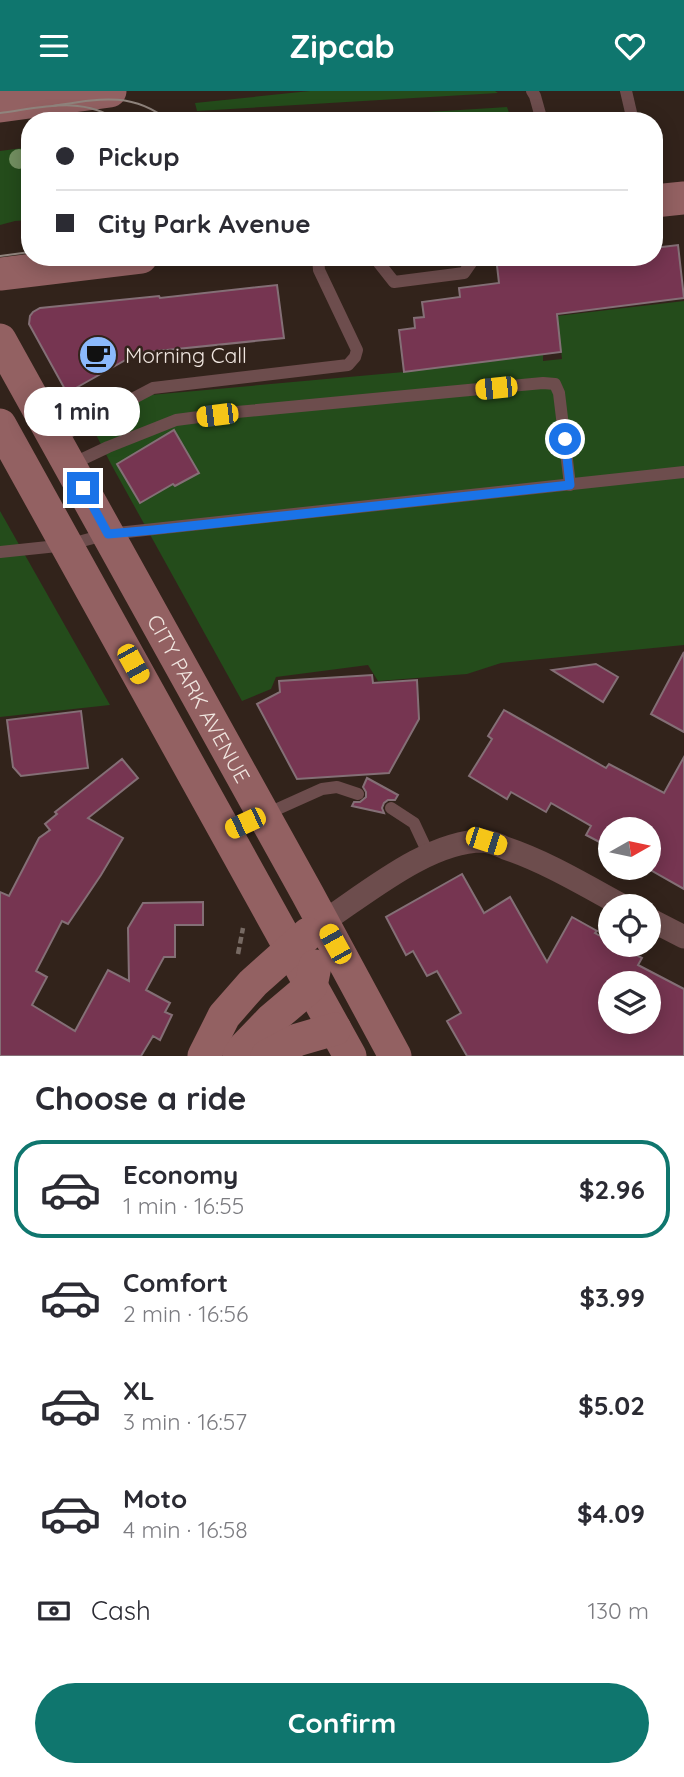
<!DOCTYPE html>
<html lang="en">
<head>
<meta charset="utf-8">
<style>
  body { margin:0; font-family:Quicksand,sans-serif; background:#f7f7f7; color:#2b2b33; height:100vh; display:flex; flex-direction:column; font-size:26px; white-space:nowrap }
  * { box-sizing:border-box; margin:0 }
  p { font-size:23px; color:#7c7c81 }
  .icon { flex:none; width:38px; height:38px; fill:none; stroke:currentColor; stroke-width:2; stroke-linecap:round; stroke-linejoin:round }
  .map { position:relative; height:965px; overflow:hidden }
  .drawer { display:flex; flex-direction:column; background:#fff; flex:1 }
  .drawer>* { flex:none }
  .banner { position:absolute; left:21px; top:21px; width:642px; height:154px; border-radius:28px; box-shadow:0 4px 18px #0003; display:grid; align-content:center; height:154px; padding:0 35px; background:#fff }
  .needle { width:46px; rotate:81deg }
  .buttons { position:absolute; left:598px; top:726px; display:grid; gap:14px }
  .buttons a { display:grid; place-items:center; width:63px; height:63px; border-radius:50%; background:#fff; box-shadow:0 4px 18px #0003; font-size:35px }
  .end { position:absolute; width:32px; height:32px; margin:-16px; border:9px solid #1a73e8; background:#fff; box-shadow:0 0 0 4px #fff }
  .from { border-radius:50% }
  .bubble { position:absolute; height:49px; border-radius:24px; background:#fff; box-shadow:0 4px 18px #0003; font-size:23px; font-weight:700; line-height:49px; text-align:center }
  .car { position:absolute; width:21px; height:42px; margin:-21px -10px; border-radius:9px; box-shadow:0 0 5px 2px #0007; background:linear-gradient(#f5c518 24%,#345 0 40%,#f5c518 0 76%,#345 0 86%,#f5c518 0) }
  .banner b { display:flex; align-items:center; gap:24px; height:66px; font-size:26px }
  .banner b+b { border-top:2px solid #e1e1e2 }
  .banner i { width:18px; height:18px; background:#2b2b33 }
  ul { padding:0; list-style:none }
  li { display:flex; align-items:center; gap:21px; height:98px; margin:0 14px 10px; padding:0 21px; border:4px solid transparent; border-radius:28px }
  li div { flex:1 }
  li b { display:block; font-size:26px }
  li em { font-style:normal; font-weight:700 }
  li.current { border-color:#0f766e }
  li>.icon { width:63px; height:63px; stroke-width:1.5 }
  h2 { padding:0 35px; font-size:32px; line-height:84px }
  .pay { display:flex; align-items:center; gap:18px; height:77px; padding:0 35px; font-size:26px }
  .pay p { margin-inline-start:auto }
  .primary-button { display:flex; gap:14px; margin-top:auto; padding:14px 35px }
  .primary-button a { flex:1; height:80px; border-radius:42px; background:#0f766e; color:#fff; font-size:28px; font-weight:700; line-height:80px; text-align:center }
  header { display:flex; justify-content:space-between; align-items:center; height:91px; padding:0 35px; background:#0f766e; color:#fff; font-size:32px; font-weight:700 }
  .map>svg:first-child { display:block }
</style>
</head>
<body>
<header><svg class="icon" aria-label="menu" viewBox="0 0 24 24"><path d="M4 6h16M4 12h16M4 18h16"/></svg>Zipcab<svg class="icon" aria-label="heart" viewBox="0 0 24 24"><path d="M12 20l-8-8c-3-5 5-10 8-4 3-6 11-1 8 4z"/></svg></header>
<div class="map">
<svg width="684" height="965" viewBox="0 0 684 965">
  <rect width="100%" height="100%" fill="#32231b"/>
  <g fill="#244c1b">
    <path d="M310,0H495L498,2L197,20L195,12Z"/>
    <path d="M507,16L512,30H282L492,17Z"/>
    <path d="M30,56V129L15,130L0,134V60Z"/>
    <path d="M684,210V554L501,572L467,583L378,590L368,574L276,586L271,598L242,610L111,373L90,332L150,304L404,281L543,264V270L562,268L557,225Z"/>
    <path d="M0,420L110,614L0,626Z"/>
  </g>
  <g fill="#763551" stroke="#846f76" stroke-width="2" fill-rule="evenodd">
    <path d="M678,154L684,207L557,223L561,261L404,281L399,239L415,237L414,227L424,226L422,211L460,206L459,197L499,192L496,166H654V157Z"/>
    <path d="M277,194L284,247L138,262L67,302L29,233L30,225L33,221L40,217L159,205L160,207Z"/>
    <path d="M174,339L199,382L175,395L173,393L140,412L117,373Z"/>
    <path d="M684,561V641L651,623Z"/>
    <path d="M596,573L618,586L603,611L552,579Z"/>
    <path d="M372,584L373,592L417,589L419,628L389,682L297,688L257,613L280,601L279,590Z"/>
    <path d="M504,619L606,677L609,673L664,702L684,666V798L647,777H649V738H611V757L586,744L591,735L551,712L546,721L511,701L507,708L469,685L492,648L488,645Z"/>
    <path d="M81,620L88,677L21,685L13,676L7,629Z"/>
    <path d="M122,668L138,687L88,727L123,747L101,784L68,833L62,830L36,880L47,886L32,914L75,940L108,879L129,890L128,837L143,812L203,811V834H175V866H164L146,899L170,912L165,921L172,924L160,949L153,945L141,965H0V801L9,805L39,747L50,739L45,733L57,723L55,721Z"/>
    <path d="M367,687L398,704L395,709H388L384,712L382,717L384,722L352,715L354,711H360L366,706V701L363,696Z"/>
    <path d="M462,783L484,822L510,806L547,871L572,826L597,840L595,842L611,851V854H617L642,867L638,874L684,898V965H467L447,930L461,922L437,880L427,885L413,860L406,864L386,826ZM611,892H649V931H611Z"/>
  </g>
  <g fill="none" stroke-linecap="round" stroke-linejoin="round">
    <path stroke="#776a63" stroke-width="4.5" stroke-dasharray="7 3.5" stroke-linecap="butt" d="M238,863L243,837"/>
    <g stroke="#6d4d4d" stroke-width="12">
      <path d="M532,0L535,5L542,30"/>
      <path d="M626,0L633,30"/>
      <path d="M378,166L379,172L394,191L464,182L473,169V166"/>
      <path d="M56,348L153,297L348,274L355,266L357,259L319,179L318,166"/>
      <path d="M70,374L108,356L176,329L237,321L543,292L555,293L559,302L570,394"/>
      <path d="M0,461L67,454L108,443L684,381"/>
      <path d="M391,717L414,732L429,764"/>
      <path d="M226,741L322,698L337,696L358,703"/>
    </g>
    <g stroke="#6d4d4d" stroke-width="23">
      <path d="M649,828L684,846"/>
      <path d="M323,831C367,802 430,749 484,750C491,751 499,754 505,757C547,771 586,795 625,816"/>
    </g>
    <g stroke="#936162" stroke-width="33">
      <path d="M0,15L110,0"/>
      <path d="M654,110L684,107"/>
      <path d="M0,183L141,166"/>
      <path id="s1" d="M0,249L307,802L395,965"/>
      <path d="M0,334L350,965"/>
      <path d="M204,965L224,925L253,892L308,843"/>
      <path d="M239,965L244,957L272,928L311,895L315,875"/>
      <path d="M267,965L297,949L335,938"/>
    </g>
    <g stroke="#90847d" stroke-width="2">
      <path d="M53,15C98,8 132,0 169,30"/>
      <path d="M0,22C39,17 84,4 118,30"/>
      <path d="M0,165L30,161"/>
    </g>
  </g>
  <circle fill="#739061" cx="19" cy="68" r="10"/>
  <g fill="none" stroke-linecap="round" stroke-linejoin="round">
    <path stroke="#1a73e8" stroke-width="9" d="M83,397L108,443L153,439L570,394L565,348"/>
  </g>
  <defs>
    <symbol id="cafe-disc" viewBox="-11 -11 22 22"><circle r="9.5" fill="#8bb9fc" stroke="#32231b"/><path d="M-5.5-4.5H6V0H3Q3 3.5 0 3.5H-2.5Q-5.5 3.5-5.5 0ZM3-3.2v2h1.7v-2ZM-6 4.5H4V6H-6Z" fill="#111"/></symbol>
  </defs>
  <g fill-rule="evenodd">
    <use href="#cafe-disc" x="76" y="242" width="44" height="44"/>
  </g>
  <g text-anchor="middle" dominant-baseline="central" stroke-width="5" stroke-linejoin="round" paint-order="stroke">
    <g font-size="21" fill="#f0e6e0" stroke="#32231b" text-anchor="start">
      <text x="125" y="264">Morning Call</text>
    </g>
    <g font-size="21" fill="#f0e6e0" stroke="#32231b">
      <text stroke="none"><textPath href="#s1" startOffset="410">CITY PARK AVENUE</textPath></text>
    </g>
  </g>
</svg>
<div class="buttons">
<a><svg class="needle" viewBox="-14 -14 28 28"><path d="M0-13l5 13h-10z" fill="#e53935"/><path d="M0 13l5-13h-10z" fill="#7c7c81"/></svg></a>
<a><svg class="icon" aria-label="locate" viewBox="0 0 24 24"><circle cx="12" cy="12" r="6"/><path d="M12 2v4M12 18v4M2 12h4M18 12h4"/></svg></a>
<a><svg class="icon" aria-label="layers" viewBox="0 0 24 24"><path d="M12 4l9 5-9 5-9-5zM3 14l9 5 9-5"/></svg></a>
</div>
<i class="end from" style="left:565px;top:348px"></i>
<i class="end" style="left:83px;top:397px"></i>
<div class="bubble" style="left:24px;top:296px;width:116px">1 min</div>
<i class="car" style="left:496px;top:297px;rotate:264deg"></i>
<i class="car" style="left:217px;top:324px;rotate:263deg"></i>
<i class="car" style="left:133px;top:573px;rotate:151deg"></i>
<i class="car" style="left:245px;top:732px;rotate:245deg"></i>
<i class="car" style="left:486px;top:750px;rotate:108deg"></i>
<i class="car" style="left:335px;top:853px;rotate:331deg"></i>
<div class="banner">
<b><i class="from"></i>Pickup</b>
<b><i></i>City Park Avenue</b>
</div>
</div>
<section class="drawer">
<h2>Choose a ride</h2>
<ul>
<li class="current"><svg class="icon" aria-label="car" viewBox="0 0 24 24"><path d="M5 17H2v-5l4-1 3-4h7l3 4 3 1v5h-3M9 17h6M6 11h13"/><circle cx="7" cy="17" r="2"/><circle cx="17" cy="17" r="2"/></svg><div><b>Economy</b><p>1 min · 16:55</p></div><em>$2.96</em></li>
<li><svg class="icon" aria-label="car" viewBox="0 0 24 24"><path d="M5 17H2v-5l4-1 3-4h7l3 4 3 1v5h-3M9 17h6M6 11h13"/><circle cx="7" cy="17" r="2"/><circle cx="17" cy="17" r="2"/></svg><div><b>Comfort</b><p>2 min · 16:56</p></div><em>$3.99</em></li>
<li><svg class="icon" aria-label="car" viewBox="0 0 24 24"><path d="M5 17H2v-5l4-1 3-4h7l3 4 3 1v5h-3M9 17h6M6 11h13"/><circle cx="7" cy="17" r="2"/><circle cx="17" cy="17" r="2"/></svg><div><b>XL</b><p>3 min · 16:57</p></div><em>$5.02</em></li>
<li><svg class="icon" aria-label="car" viewBox="0 0 24 24"><path d="M5 17H2v-5l4-1 3-4h7l3 4 3 1v5h-3M9 17h6M6 11h13"/><circle cx="7" cy="17" r="2"/><circle cx="17" cy="17" r="2"/></svg><div><b>Moto</b><p>4 min · 16:58</p></div><em>$4.09</em></li>
</ul>
<div class="pay"><svg class="icon" aria-label="cash" viewBox="0 0 24 24"><path d="M3 7h18v10H3z"/><circle cx="12" cy="12" r="2"/></svg>Cash<p>130 m</p></div>
<div class="primary-button"><a>Confirm</a></div>
</section>
</body>
</html>
